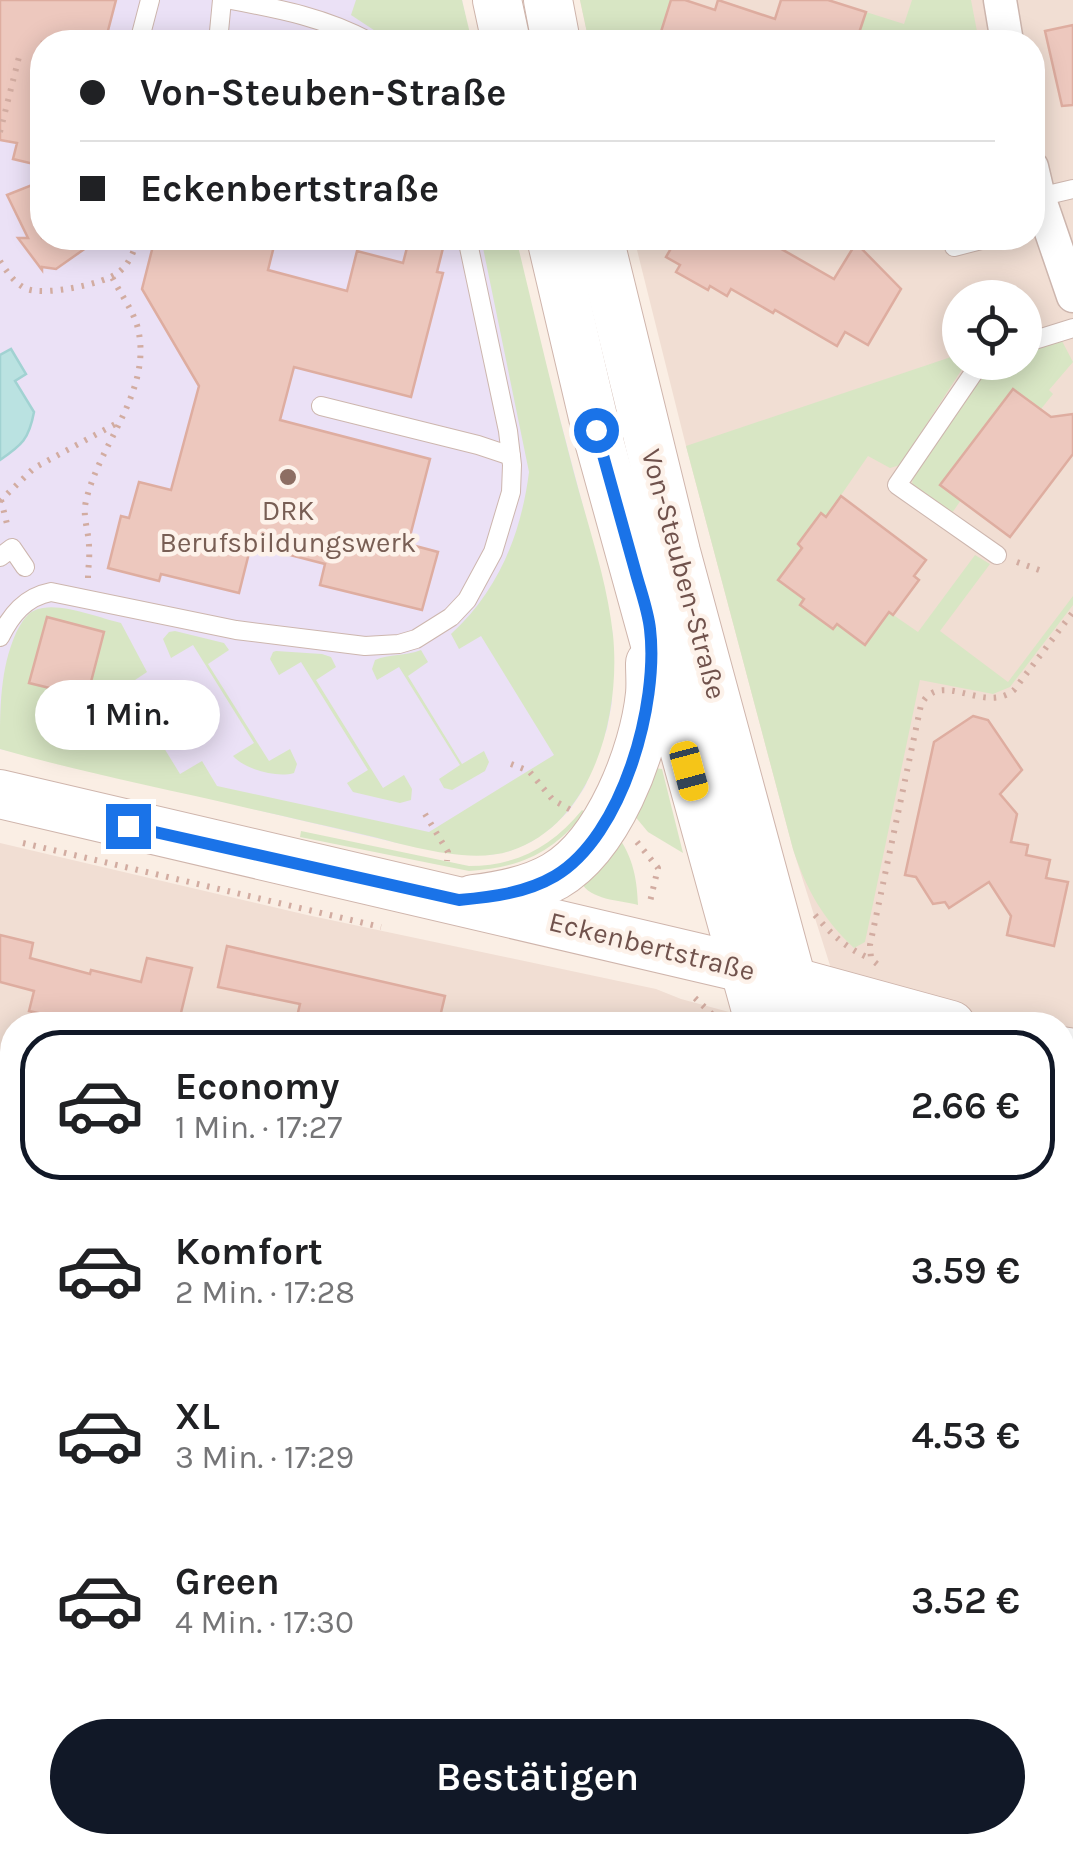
<!DOCTYPE html>
<html lang="de">
<head>
<meta charset="utf-8">
<style>
  body { margin:0; font-family:Karla,sans-serif; background:#f2f2f2; color:#202124; height:100vh; display:flex; flex-direction:column; font-size:38px; white-space:nowrap }
  * { box-sizing:border-box; margin:0 }
  p { font-size:32px; color:#757577 }
  .icon { flex:none; width:55px; height:55px; fill:none; stroke:currentColor; stroke-width:2; stroke-linecap:round; stroke-linejoin:round }
  .map { position:relative; flex:1; overflow:hidden }
  .drawer { position:absolute; left:0px; top:1012px; width:1075px; height:842px; display:flex; flex-direction:column; background:#fff; border-radius:40px 40px 0 0; box-shadow:0 5px 25px #0003 }
  .drawer>* { flex:none }
  .guide { position:absolute; left:30px; top:30px; width:1015px; height:220px; border-radius:40px; box-shadow:0 5px 25px #0003; display:grid; align-content:center; height:220px; padding:0 50px; background:#fff }
  .buttons { position:absolute; left:942px; top:280px; display:grid; gap:20px }
  .buttons a { display:grid; place-items:center; width:100px; height:100px; border-radius:50%; background:#fff; box-shadow:0 5px 25px #0003; font-size:50px }
  .end { position:absolute; width:45px; height:45px; margin:-22px; border:12px solid #1a73e8; background:#fff; box-shadow:0 0 0 5px #fff }
  .from { border-radius:50% }
  .bubble { position:absolute; height:70px; border-radius:35px; background:#fff; box-shadow:0 5px 25px #0003; font-size:32px; font-weight:600; line-height:70px; text-align:center }
  .car { position:absolute; width:30px; height:60px; margin:-30px -15px; border-radius:12px; box-shadow:0 0 8px 2px #0007; background:linear-gradient(#f5c518 24%,#345 0 40%,#f5c518 0 76%,#345 0 86%,#f5c518 0) }
  .guide b { display:flex; align-items:center; gap:35px; height:95px; font-size:38px }
  .guide b+b { border-top:2px solid #e0e0e0 }
  .guide i { width:25px; height:25px; background:#202124 }
  ul { padding:18px 0 0; list-style:none }
  li { display:flex; align-items:center; gap:30px; height:150px; margin:0 20px 15px; padding:0 30px; border:5px solid transparent; border-radius:40px }
  li div { flex:1 }
  li b { display:block; font-size:38px }
  li em { font-style:normal; font-weight:600 }
  li.active { border-color:#111827 }
  li>.icon { width:90px; height:90px; stroke-width:1.5 }
  .action { display:flex; gap:20px; margin-top:auto; padding:20px 50px }
  .action a { flex:1; height:115px; border-radius:60px; background:#111827; color:#fff; font-size:40px; font-weight:600; line-height:115px; text-align:center }
  .map>svg:first-child { display:block }
</style>
</head>
<body>
<div class="map">
<svg width="1073" height="1854" viewBox="0 0 1073 1854">
  <rect width="100%" height="100%" fill="#faeee4"/>
  <path fill="#f1ded3" fill-rule="evenodd" d="M580,0H1073V1854H0V843L307,915L656,989L681,999L777,1025H12V1842H1062V1025H849L793,849L686,446L634,238H1032V42H589ZM960,298H1025V362H960Z"/>
  <g fill="#ebe1f6">
    <path d="M0,0H462L471,42H42V238H515L549,377L602,578L613,635L612,703L607,729L585,787L569,811L551,828L531,842L510,851L490,855L457,854L397,843L0,749Z"/>
    <path d="M0,1803L12,1806V1842H190L239,1854H0Z"/>
  </g>
  <g fill="#d8e6c4">
    <path d="M356,0H462L472,42H392L351,15Z"/>
    <path d="M580,0H671L661,35L684,42H589Z"/>
    <path d="M912,0H971L979,42H856L866,12L904,24Z"/>
    <path d="M481,238H516C535,316 553,395 574,473C588,526 607,580 613,635C621,713 594,824 510,851C467,865 404,844 361,834C322,825 282,816 243,807C162,788 80,772 0,749C0,708 0,669 16,633C23,620 28,610 43,608C64,604 100,618 121,623L147,672L126,686L180,774L202,761L217,786L429,832L554,755L481,636L459,649L451,634C498,591 521,535 529,472Z"/>
    <path d="M1062,341L1073,362L1049,390L1053,394L1041,409L1013,389L941,484L961,500L950,516L912,486L913,474L986,371L998,363L1025,362V352Z"/>
    <path d="M960,354V362L966,363L900,465L890,468L868,456L826,517L821,513L798,544L802,548L778,580L804,599L833,628L837,624L865,645L889,612L918,632L975,555L990,564L940,631L1008,682L1073,596V605L1010,687L993,694L920,680L865,942L854,948C823,919 806,889 793,849L686,446Z"/>
    <path d="M175,631L224,643L229,650L208,664L269,761L290,749L297,764L294,773C277,778 246,770 233,756L254,743L193,645L171,658L163,639L169,632Z"/>
    <path d="M421,650L428,662L408,676L462,764L484,751L489,762L485,771L452,790L444,788L439,779L460,765L399,667L377,680L372,669L375,660C389,654 406,656 421,650Z"/>
    <path d="M276,651L322,654L331,657L336,667L316,680L383,788L404,775L412,789L411,800L400,803L353,792L347,783L368,770L301,662L279,675L270,659L273,652Z"/>
    <path d="M654,768L662,769L683,853L648,832L628,808Z"/>
    <path d="M582,810L585,812C553,853 520,868 469,871L300,837L301,831L469,866C516,866 552,847 582,810Z"/>
    <path d="M613,830C632,853 637,876 638,905C619,900 590,900 581,882Z"/>
    <path d="M1062,1326L1073,1328V1756L1062,1725Z"/>
    <path d="M973,1842L977,1854H314L261,1843Z"/>
  </g>
  <path fill="#bae2e1" stroke="#a1d2d2" stroke-width="2.5" d="M11,349L26,374L15,381L34,412C29,439 22,445 0,460V355Z"/>
  <g fill="#edc8be" stroke="#deada0" stroke-width="2.5">
    <path d="M0,0H116L105,42H42V166L13,159L17,143L0,140Z"/>
    <path d="M671,0H685L715,10L718,0L775,19L781,0H828L866,12L856,42H804L771,32L768,42H684L660,35Z"/>
    <path d="M1073,25V105L1062,106L1045,31Z"/>
    <path d="M42,181V238H100L56,269L42,267V270L18,238H28L7,195Z"/>
    <path d="M155,238H276L268,270L347,291L357,251L403,263L409,240L443,248L437,272L443,273L411,397L294,367L280,420L430,459L408,544L438,552L422,610L320,585L325,564L251,545L239,593L161,574L159,581L108,568L121,516L129,518L139,482L171,490L199,386L142,289Z"/>
    <path d="M677,238H762L834,279L856,243L901,289L868,345L845,332L837,346L775,310L773,313L731,289L727,296L710,286L708,290L676,272L680,265L666,257Z"/>
    <path d="M1013,389L1051,417L1073,414V454L1010,537L940,485Z"/>
    <path d="M841,496L926,560L914,576L919,580L893,615L889,612L865,645L837,624L833,629L800,605L804,599L778,580L802,548L798,544L821,513L826,517Z"/>
    <path d="M47,617L104,632L87,697L29,683Z"/>
    <path d="M973,716L988,720L1022,770L1000,794L1017,814L1011,842L1028,845L1026,855L1050,860L1046,878L1068,882L1054,946L1007,935L1011,916L989,882L949,908L945,902L933,904L916,877L905,875L934,742Z"/>
    <path d="M0,935L33,943L30,958L90,974L91,970L141,982L147,958L192,968L178,1025H58L60,1018L29,1011L34,991L0,982Z"/>
    <path d="M227,946L445,996L438,1025H295L300,1004L218,987Z"/>
  </g>
  <g fill="none" stroke-linecap="round" stroke-linejoin="round">
    <defs>
      <g id="lane">
        <path d="M231,0C280,9 326,18 370,42"/>
        <path d="M139,42L150,0"/>
        <path d="M218,42L222,0"/>
        <path d="M1037,201L1039,197L1073,189"/>
        <path d="M954,247L989,238"/>
        <path d="M1025,343L1073,328"/>
        <path d="M981,362L897,485L997,555"/>
        <path d="M321,406L478,445L511,456"/>
        <path d="M0,557L12,548L25,567"/>
        <path d="M0,637C11,615 25,597 51,592L236,630L365,646L399,644L416,639L451,617L467,600L493,552L511,492L512,465L508,431L467,238"/>
      </g>
      <g id="street">
        <path d="M1000,0L1007,42"/>
        <path d="M1032,167L1039,197L1073,296"/>
        <path d="M0,1329L12,1332"/>
        <path d="M0,1625L12,1570"/>
      </g>
      <g id="secondary">
        <path d="M497,0L506,42"/>
        <path d="M548,0L556,42"/>
        <path d="M551,238L596,430L760,1025"/>
        <path d="M599,238L676,552L804,1025"/>
        <path d="M0,794L743,968L951,1025"/>
        <path d="M473,899C500,896 531,890 555,876C608,845 644,753 650,694C651,684 650,673 650,663"/>
        <path d="M1062,1051L1073,1053"/>
        <path d="M1008,1842L1012,1854"/>
        <path d="M1061,1842L1065,1854"/>
      </g>
    </defs>
    <use href="#lane" stroke="#cdb6ae" stroke-width="20"/>
    <use href="#street" stroke="#cdb6ae" stroke-width="35"/>
    <use href="#secondary" stroke="#cfb5ac" stroke-width="50"/>
    <g stroke="#d2aca1" stroke-width="6" stroke-dasharray="2.5 8" stroke-linecap="butt">
      <path d="M0,132L20,53"/>
      <path d="M817,238L826,243L827,238"/>
      <path d="M0,261C7,272 15,284 27,289C45,296 105,284 119,272C130,263 134,251 138,238"/>
      <path d="M1,500L8,528"/>
      <path d="M0,501L34,468L119,422"/>
      <path d="M1017,562L1042,571"/>
      <path d="M88,578C88,568 90,557 89,547C89,531 82,517 86,501C99,443 155,389 137,325C132,309 120,293 112,277"/>
      <path d="M511,764L529,771L553,800L571,810"/>
      <path d="M425,814L448,852L447,861"/>
      <path d="M637,842L658,868L649,906"/>
      <path d="M23,843L381,927"/>
      <path d="M815,915C831,934 847,949 871,959"/>
      <path d="M877,964L871,959L870,945L921,705C940,668 984,715 1014,690L1073,612"/>
      <path d="M695,998L718,1020"/>
      <path d="M1062,1705L1073,1659"/>
      <path d="M1062,1706L1073,1738"/>
      <path d="M1062,1742L1073,1774"/>
      <path d="M0,1794L12,1797"/>
      <path d="M220,1842L272,1854"/>
      <path d="M664,1842L724,1854"/>
      <path d="M456,1854L459,1842"/>
      <path d="M571,1854L574,1842"/>
      <path d="M600,1854L605,1842"/>
      <path d="M853,1854L856,1842"/>
    </g>
    <use href="#lane" stroke="#fff" stroke-width="18"/>
    <use href="#street" stroke="#fff" stroke-width="32"/>
    <use href="#secondary" stroke="#fff" stroke-width="48"/>
  </g>
  <g fill="none" stroke-linecap="round" stroke-linejoin="round">
    <path stroke="#1a73e8" stroke-width="12" d="M128,826L459,900C492,897 526,893 555,876C623,836 659,703 650,629C648,610 640,589 635,570C622,523 609,477 596,430"/>
  </g>
  <circle fill="#8d6e63" stroke="#fdf2ea" stroke-width="4" cx="288" cy="477" r="10"/>
  <g text-anchor="middle" dominant-baseline="central" stroke-width="9" stroke-linejoin="round" paint-order="stroke">
    <g font-size="28" fill="#785e54" stroke="#fdf2ea">
      <text x="288" y="510">DRK<tspan x="288" dy="32">Berufsbildungswerk</tspan></text>
    </g>
    <g font-size="28" fill="#70524c" stroke="#fdf2ea">
      <text transform="translate(684 574) rotate(75)">Von-Steuben-Straße</text>
      <text transform="translate(652 946) rotate(14)">Eckenbertstraße</text>
    </g>
  </g>
</svg>
<div class="buttons">
<a><svg class="icon" aria-label="locate" viewBox="0 0 24 24"><circle cx="12" cy="12" r="6"/><path d="M12 2v4M12 18v4M2 12h4M18 12h4"/></svg></a>
</div>
<i class="end from" style="left:596px;top:430px"></i>
<i class="end" style="left:128px;top:826px"></i>
<div class="bubble" style="left:35px;top:680px;width:185px">1 Min.</div>
<i class="car" style="left:689px;top:771px;rotate:165deg"></i>
<div class="guide">
<b><i class="from"></i>Von-Steuben-Straße</b>
<b><i></i>Eckenbertstraße</b>
</div>
<section class="drawer">
<ul>
<li class="active"><svg class="icon" aria-label="car" viewBox="0 0 24 24"><path d="M5 17H2v-5l4-1 3-4h7l3 4 3 1v5h-3M9 17h6M6 11h13"/><circle cx="7" cy="17" r="2"/><circle cx="17" cy="17" r="2"/></svg><div><b>Economy</b><p>1 Min. · 17:27</p></div><em>2.66 €</em></li>
<li><svg class="icon" aria-label="car" viewBox="0 0 24 24"><path d="M5 17H2v-5l4-1 3-4h7l3 4 3 1v5h-3M9 17h6M6 11h13"/><circle cx="7" cy="17" r="2"/><circle cx="17" cy="17" r="2"/></svg><div><b>Komfort</b><p>2 Min. · 17:28</p></div><em>3.59 €</em></li>
<li><svg class="icon" aria-label="car" viewBox="0 0 24 24"><path d="M5 17H2v-5l4-1 3-4h7l3 4 3 1v5h-3M9 17h6M6 11h13"/><circle cx="7" cy="17" r="2"/><circle cx="17" cy="17" r="2"/></svg><div><b>XL</b><p>3 Min. · 17:29</p></div><em>4.53 €</em></li>
<li><svg class="icon" aria-label="car" viewBox="0 0 24 24"><path d="M5 17H2v-5l4-1 3-4h7l3 4 3 1v5h-3M9 17h6M6 11h13"/><circle cx="7" cy="17" r="2"/><circle cx="17" cy="17" r="2"/></svg><div><b>Green</b><p>4 Min. · 17:30</p></div><em>3.52 €</em></li>
</ul>
<div class="action"><a>Bestätigen</a></div>
</section>
</div>
</body>
</html>
